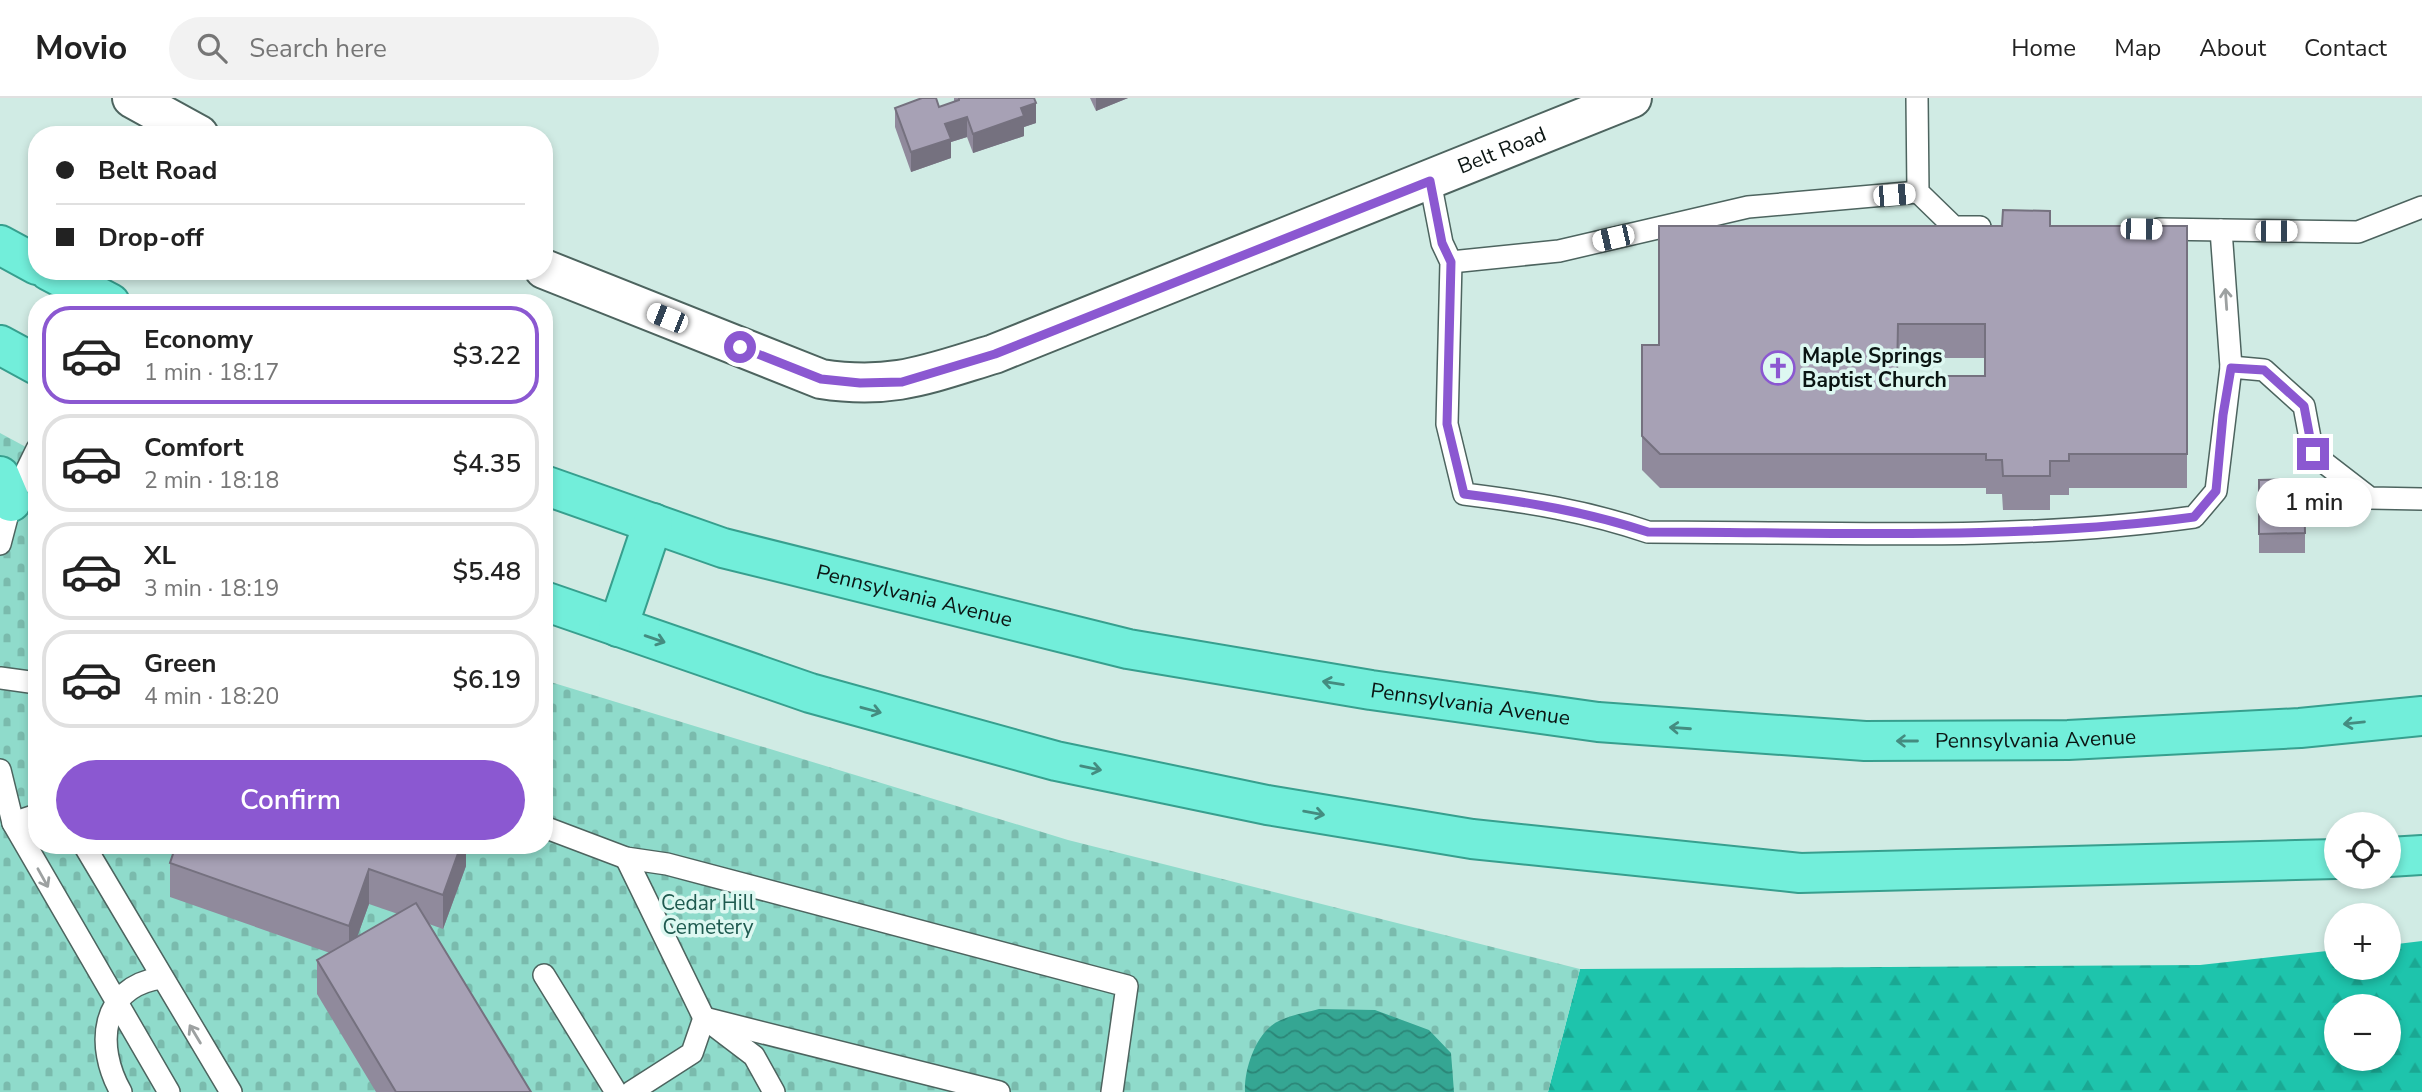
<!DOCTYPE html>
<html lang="en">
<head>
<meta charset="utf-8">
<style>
  body { margin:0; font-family:"Nunito Sans",sans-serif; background:#f2f2f2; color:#222; height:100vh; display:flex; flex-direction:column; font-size:26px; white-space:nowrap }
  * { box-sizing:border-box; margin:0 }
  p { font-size:23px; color:#767676 }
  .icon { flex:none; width:38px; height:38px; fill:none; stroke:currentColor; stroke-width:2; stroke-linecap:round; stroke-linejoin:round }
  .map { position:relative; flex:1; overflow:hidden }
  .sheet { position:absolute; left:28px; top:196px; width:525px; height:560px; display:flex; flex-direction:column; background:#fff; border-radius:28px; box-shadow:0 4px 10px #0003 }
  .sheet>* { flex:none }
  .guide { position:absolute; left:28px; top:28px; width:525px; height:154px; border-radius:28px; box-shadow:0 4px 10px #0003; display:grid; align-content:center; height:154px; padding:0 28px; background:#fff }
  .buttons { position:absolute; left:2324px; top:714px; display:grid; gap:14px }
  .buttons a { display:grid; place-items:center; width:77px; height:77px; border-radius:50%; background:#fff; box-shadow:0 4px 10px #0003; font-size:35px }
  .end { position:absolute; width:32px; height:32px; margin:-16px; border:9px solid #8b58d1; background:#fff; box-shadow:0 0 0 4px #fff }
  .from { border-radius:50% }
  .bubble { position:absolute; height:49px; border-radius:24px; background:#fff; box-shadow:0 4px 10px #0003; font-size:23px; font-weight:600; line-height:49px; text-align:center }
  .car { position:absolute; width:21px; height:42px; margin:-21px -10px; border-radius:9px; box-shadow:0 0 5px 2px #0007; background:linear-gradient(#fff 24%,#345 0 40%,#fff 0 76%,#345 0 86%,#fff 0) }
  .guide b { display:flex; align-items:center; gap:24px; height:66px; font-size:26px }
  .guide b+b { border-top:2px solid #e0e0e0 }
  .guide i { width:18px; height:18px; background:#222 }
  ul { padding:12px 0 0; list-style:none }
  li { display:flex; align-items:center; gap:21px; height:98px; margin:0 14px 10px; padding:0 14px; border:4px solid #e0e0e0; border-radius:28px }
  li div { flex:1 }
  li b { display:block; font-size:26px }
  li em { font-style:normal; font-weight:600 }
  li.on { border-color:#8b58d1 }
  li>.icon { width:63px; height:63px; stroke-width:1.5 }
  .cta { display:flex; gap:14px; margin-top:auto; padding:14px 28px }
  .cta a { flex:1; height:80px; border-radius:42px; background:#8b58d1; color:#fff; font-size:28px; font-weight:600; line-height:80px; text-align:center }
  header { display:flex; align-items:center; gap:42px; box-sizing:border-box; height:98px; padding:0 35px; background:#fff; border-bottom:2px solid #e0e0e0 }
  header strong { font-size:33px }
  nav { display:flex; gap:38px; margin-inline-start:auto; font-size:24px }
  .search { width:490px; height:63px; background:#f2f2f2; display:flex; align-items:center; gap:18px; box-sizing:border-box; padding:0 24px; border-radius:38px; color:#767676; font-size:26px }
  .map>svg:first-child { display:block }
</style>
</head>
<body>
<header>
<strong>Movio</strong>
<div class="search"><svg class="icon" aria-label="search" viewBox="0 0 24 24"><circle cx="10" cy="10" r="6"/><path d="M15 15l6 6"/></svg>Search here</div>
<nav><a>Home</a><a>Map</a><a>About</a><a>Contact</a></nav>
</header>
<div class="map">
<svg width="2422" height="994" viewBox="0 0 2422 994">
  <defs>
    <pattern id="forest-firs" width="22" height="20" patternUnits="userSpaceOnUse" patternTransform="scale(1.75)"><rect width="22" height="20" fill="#1ec4ac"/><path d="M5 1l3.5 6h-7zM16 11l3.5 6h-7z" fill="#1aa893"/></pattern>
    <pattern id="cemetery-stones" width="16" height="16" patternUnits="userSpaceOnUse" patternTransform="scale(1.75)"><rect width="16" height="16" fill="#8fdbcb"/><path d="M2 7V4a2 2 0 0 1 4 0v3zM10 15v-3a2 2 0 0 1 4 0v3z" fill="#7abbad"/></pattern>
    <pattern id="water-waves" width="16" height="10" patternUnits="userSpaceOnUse" patternTransform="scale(1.75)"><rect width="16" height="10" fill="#35a693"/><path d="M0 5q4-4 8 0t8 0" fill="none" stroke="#2b8677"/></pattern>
  </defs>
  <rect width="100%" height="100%" fill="#d0ebe4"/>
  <path fill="url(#forest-firs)" fill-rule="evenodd" d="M2422,843V994H1548L1580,871L2200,867L2336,852V870H2389V847ZM2336,908H2389V961H2336Z"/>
  <path fill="url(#cemetery-stones)" d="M0,335L37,355V747H544V582L1068,742L1580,871L1548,994H0Z"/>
  <path fill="url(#water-waves)" d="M1319,911L1375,912L1429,932L1451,955L1454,994H1245C1244,973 1254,942 1271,928C1283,918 1305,915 1319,911Z"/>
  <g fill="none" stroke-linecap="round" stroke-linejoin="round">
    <defs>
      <g id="service">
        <path d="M1917,0L1918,94L1954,129H1980"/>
        <path d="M1430,83L1442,145L1451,164L1447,326L1464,396C1528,404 1587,413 1648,434C1829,434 2014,444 2194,419L2216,393L2231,269L2264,272L2304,308L2313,356L2370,400L2422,401"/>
        <path d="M2159,131L2358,134L2422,109"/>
        <path d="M2221,132L2231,269"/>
        <path d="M1451,164L1559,153L1748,109L1918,94"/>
        <path d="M0,446L11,404L37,351"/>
        <path d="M0,580L37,585"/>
        <path d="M0,672L13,725L169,994"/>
        <path d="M13,725L37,717"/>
        <path d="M544,729L626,760L667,766L1127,888L1112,994"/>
        <path d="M84,747L231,994"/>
        <path d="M626,760L704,920L754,958L774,994"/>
        <path d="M544,877L616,994"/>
        <path d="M121,994C95,948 100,889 161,880"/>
        <path d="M631,994L692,955L704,920L999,994"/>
      </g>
      <g id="minor">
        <path d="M132,0L199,37"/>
        <path id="s1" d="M544,171L821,281C892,292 928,276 994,256L1632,0"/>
      </g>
      <g id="trunk">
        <path d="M0,147L37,167"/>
        <path d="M49,173L110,205"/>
        <path d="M0,247L37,267"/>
        <path d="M0,378L11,404"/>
        <path id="s2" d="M544,387L723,450L1128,551L1371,592L1598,624L1865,643L2068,642L2300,630L2422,618"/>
        <path d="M544,503L810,595L1056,663L1267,707L1472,741L1800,775L2336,761"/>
        <path d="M618,529L653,425"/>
        <path d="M2389,759L2422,757"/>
      </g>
    </defs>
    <use href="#service" stroke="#4d645f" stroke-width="24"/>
    <use href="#minor" stroke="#4d645f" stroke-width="42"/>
    <use href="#trunk" stroke="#379f8e" stroke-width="42"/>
    <use href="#service" stroke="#fff" stroke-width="21"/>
    <use href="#minor" stroke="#fff" stroke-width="38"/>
    <use href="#trunk" stroke="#72eeda" stroke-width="38"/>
  </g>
  <g fill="#908a9c" fill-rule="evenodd">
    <path d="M954,0H1034L1036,25L1024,29V38L973,55L967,39L951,44V60L911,74L895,29V10L939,9L954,4Z"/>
    <path d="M1090,0H1128L1096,13Z"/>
    <path d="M2002,128H2187V390H2069V397H2050V412H2003L2002,396H1986V390H1660L1642,372V247H1659ZM1898,260H1985V278H1898Z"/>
    <path d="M2259,382L2305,435V455H2259Z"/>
    <path d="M168,747H466V768L443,831L429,826L531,994H376L317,896V862L330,855L170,799V765L174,750ZM369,806L398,816L357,839Z"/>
  </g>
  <g fill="#75717f">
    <path d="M1096,0H1128L1096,13Z"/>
    <path d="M1036,5V25L1024,29V38L973,55V36L1021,10Z"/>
    <path d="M967,19V39L951,44V60L911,74V54L945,26Z"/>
    <path d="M461,747H466V768L443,831V797Z"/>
    <path d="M369,771V806L349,862V828Z"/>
  </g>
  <g fill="#a7a1b5" stroke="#75717f" stroke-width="2" fill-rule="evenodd">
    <path d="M922,0H936L939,9L959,2V0H1034L1036,5L1021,10L1024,18L973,36L967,19L945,26L951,41L911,54L895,10Z"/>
    <path d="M2003,112L2050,113V128H2187V356H2069V363H2050V378H2003L2002,362H1986V356H1660L1642,338V247H1659V128H2002ZM1898,226H1985V278H1897Z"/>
    <path d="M2304,381L2305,435L2259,436V382Z"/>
    <path d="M176,747H461L443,797L369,771L349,828L170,765Z"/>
    <path d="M416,805L531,994H396L317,862Z"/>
  </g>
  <defs><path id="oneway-shaft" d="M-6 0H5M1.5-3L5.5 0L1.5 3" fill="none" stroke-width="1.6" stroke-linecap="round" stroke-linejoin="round" transform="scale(1.75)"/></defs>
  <g stroke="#9da1a1">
    <use href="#oneway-shaft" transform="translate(2226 201) rotate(-94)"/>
    <use href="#oneway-shaft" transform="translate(43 780) rotate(61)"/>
    <use href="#oneway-shaft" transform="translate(195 936) rotate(-121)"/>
  </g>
  <g stroke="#448c80">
    <use href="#oneway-shaft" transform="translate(655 541) rotate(19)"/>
    <use href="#oneway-shaft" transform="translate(1333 585) rotate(-171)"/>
    <use href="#oneway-shaft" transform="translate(871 612) rotate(15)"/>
    <use href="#oneway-shaft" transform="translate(2354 625) rotate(174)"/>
    <use href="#oneway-shaft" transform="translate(1680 630) rotate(-176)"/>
    <use href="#oneway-shaft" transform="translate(1907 643) rotate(180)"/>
    <use href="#oneway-shaft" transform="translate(1091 670) rotate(12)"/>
    <use href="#oneway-shaft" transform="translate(1314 715) rotate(10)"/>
  </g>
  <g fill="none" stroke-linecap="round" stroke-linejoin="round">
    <path stroke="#8b58d1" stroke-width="9" d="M740,249L821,281L860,285L902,284L995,256L1430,83L1442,145L1451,164L1447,326L1464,396C1528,404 1587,414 1648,434C1829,434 2014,443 2194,419L2216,393L2223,317L2231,270L2264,272L2304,308L2313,356"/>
  </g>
  <defs>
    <symbol id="church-ring" viewBox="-11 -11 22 22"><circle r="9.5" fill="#ddf8f1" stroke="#8b58d1" stroke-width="1.5"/><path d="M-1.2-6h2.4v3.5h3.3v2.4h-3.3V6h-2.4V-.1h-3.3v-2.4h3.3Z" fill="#8b58d1"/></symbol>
  </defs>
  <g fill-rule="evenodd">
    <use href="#church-ring" x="1759" y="251" width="38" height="38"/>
  </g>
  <g text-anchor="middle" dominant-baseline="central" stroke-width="7" stroke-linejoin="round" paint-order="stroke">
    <g font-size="21" fill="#0b1513" stroke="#ddf8f1">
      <text stroke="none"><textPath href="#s1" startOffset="1022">Belt Road</textPath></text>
      <text stroke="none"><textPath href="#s2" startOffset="387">Pennsylvania Avenue</textPath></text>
      <text stroke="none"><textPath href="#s2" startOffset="954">Pennsylvania Avenue</textPath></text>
      <text stroke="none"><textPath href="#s2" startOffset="1521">Pennsylvania Avenue</textPath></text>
    </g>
    <g font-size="21" font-weight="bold" fill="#0b1513" stroke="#ddf8f1" text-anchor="start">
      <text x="1802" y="258">Maple Springs<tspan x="1802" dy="24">Baptist Church</tspan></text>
    </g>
    <g font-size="21" fill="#1e5a4f" stroke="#ddf8f1">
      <text x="708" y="805">Cedar Hill<tspan x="708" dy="24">Cemetery</tspan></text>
    </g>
  </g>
</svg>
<div class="buttons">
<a><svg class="icon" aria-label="locate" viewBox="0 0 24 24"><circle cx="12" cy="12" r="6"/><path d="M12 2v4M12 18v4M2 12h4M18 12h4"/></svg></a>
<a>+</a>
<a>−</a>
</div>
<i class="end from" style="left:740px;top:249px"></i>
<i class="end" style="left:2313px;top:356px"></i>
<div class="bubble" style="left:2256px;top:380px;width:116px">1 min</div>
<i class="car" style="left:1894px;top:97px;rotate:85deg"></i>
<i class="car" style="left:2141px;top:131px;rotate:91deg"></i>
<i class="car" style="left:2276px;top:133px;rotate:90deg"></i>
<i class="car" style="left:1613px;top:140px;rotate:257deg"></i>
<i class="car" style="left:667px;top:220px;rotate:292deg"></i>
<div class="guide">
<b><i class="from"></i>Belt Road</b>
<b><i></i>Drop-off</b>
</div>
<section class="sheet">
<ul>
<li class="on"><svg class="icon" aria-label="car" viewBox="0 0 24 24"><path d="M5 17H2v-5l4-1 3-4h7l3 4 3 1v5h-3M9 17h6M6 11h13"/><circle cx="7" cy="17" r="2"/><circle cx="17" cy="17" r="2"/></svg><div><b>Economy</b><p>1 min · 18:17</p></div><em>$3.22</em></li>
<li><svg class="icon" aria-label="car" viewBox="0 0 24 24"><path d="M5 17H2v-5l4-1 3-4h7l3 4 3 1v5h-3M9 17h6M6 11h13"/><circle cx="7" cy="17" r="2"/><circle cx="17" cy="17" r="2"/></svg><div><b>Comfort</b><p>2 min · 18:18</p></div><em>$4.35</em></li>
<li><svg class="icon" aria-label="car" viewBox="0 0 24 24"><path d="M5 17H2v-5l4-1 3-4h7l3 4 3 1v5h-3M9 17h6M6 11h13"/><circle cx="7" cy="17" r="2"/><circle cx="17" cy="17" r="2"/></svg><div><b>XL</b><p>3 min · 18:19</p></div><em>$5.48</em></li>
<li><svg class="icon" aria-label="car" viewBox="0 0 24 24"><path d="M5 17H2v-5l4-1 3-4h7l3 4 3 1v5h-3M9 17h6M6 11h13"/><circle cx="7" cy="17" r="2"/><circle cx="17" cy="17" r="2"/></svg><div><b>Green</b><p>4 min · 18:20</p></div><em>$6.19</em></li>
</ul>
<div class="cta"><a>Confirm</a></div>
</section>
</div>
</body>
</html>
